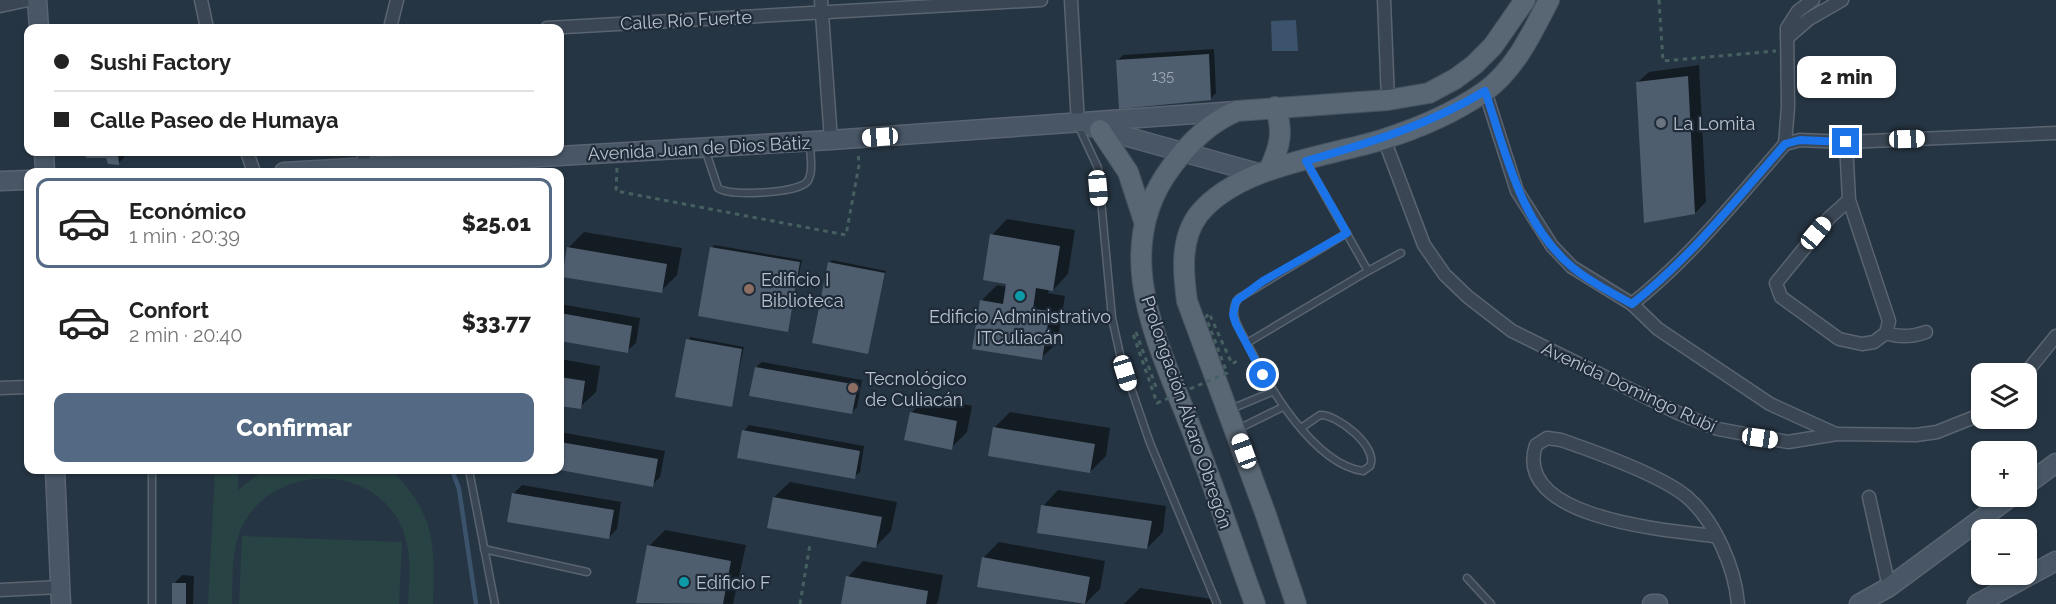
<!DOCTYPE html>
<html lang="es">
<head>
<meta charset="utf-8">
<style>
  body { margin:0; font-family:Raleway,sans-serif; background:#f6f6f6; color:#222; height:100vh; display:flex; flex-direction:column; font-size:22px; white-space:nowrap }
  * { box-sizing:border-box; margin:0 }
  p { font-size:20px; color:#767676 }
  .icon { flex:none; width:33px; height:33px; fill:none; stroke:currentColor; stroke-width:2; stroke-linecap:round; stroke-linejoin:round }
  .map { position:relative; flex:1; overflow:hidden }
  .drawer { position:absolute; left:24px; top:168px; width:540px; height:306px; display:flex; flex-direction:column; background:#fff; border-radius:12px; box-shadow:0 2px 4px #0004 }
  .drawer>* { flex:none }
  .banner { position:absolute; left:24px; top:24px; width:540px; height:132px; border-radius:12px; box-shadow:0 2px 4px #0004; display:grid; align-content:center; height:132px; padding:0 30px; background:#fff }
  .controls { position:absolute; left:1971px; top:363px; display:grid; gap:12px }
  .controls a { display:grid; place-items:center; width:66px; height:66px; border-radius:12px; background:#fff; box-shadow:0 2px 4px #0004; font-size:30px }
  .end { position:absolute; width:27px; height:27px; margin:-14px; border:8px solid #1a73e8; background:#fff; box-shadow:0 0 0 3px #fff }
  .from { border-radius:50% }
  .bubble { position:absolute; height:42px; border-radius:12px; background:#fff; box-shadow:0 2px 4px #0004; font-size:20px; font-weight:800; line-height:42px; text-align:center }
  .car { position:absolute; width:18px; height:36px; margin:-18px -9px; border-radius:8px; box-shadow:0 0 4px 2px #0007; background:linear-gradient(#fff 24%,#345 0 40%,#fff 0 76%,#345 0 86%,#fff 0) }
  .banner b { display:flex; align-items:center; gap:21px; height:57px; font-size:22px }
  .banner b+b { border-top:2px solid #e0e0e0 }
  .banner i { width:15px; height:15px; background:#222 }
  ul { padding:10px 0 0; list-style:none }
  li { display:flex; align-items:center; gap:18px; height:90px; margin:0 12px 9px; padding:0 18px; border:3px solid transparent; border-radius:12px }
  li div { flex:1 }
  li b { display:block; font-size:22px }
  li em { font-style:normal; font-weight:800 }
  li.current { border-color:#536984 }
  li>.icon { width:54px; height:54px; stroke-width:1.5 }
  .primary-button { display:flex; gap:12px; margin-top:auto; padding:12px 30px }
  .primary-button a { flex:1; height:69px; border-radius:12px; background:#536984; color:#fff; font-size:24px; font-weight:800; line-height:69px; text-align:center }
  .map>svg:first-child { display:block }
</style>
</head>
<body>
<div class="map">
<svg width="2056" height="604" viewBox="0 0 2056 604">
  <rect width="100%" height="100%" fill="#263543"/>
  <g fill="#284344">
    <path d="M215,470H238V490L264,470L392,471C436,514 435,546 433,604H408C410,574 413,541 395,515C357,459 265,470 240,531C231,553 233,580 232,604H208Z"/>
    <path d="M242,536L402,542L399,604H239Z"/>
  </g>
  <path fill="#3b536c" d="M1296,20L1298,51H1272L1271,21Z"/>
  <g fill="#0007">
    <path d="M1214,49L1216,93L1211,98L1117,61L1123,55Z"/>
    <path d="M1699,65L1706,202L1695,213L1637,83L1649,72Z"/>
    <path d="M82,152H123L124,158L118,163L107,156Z"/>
    <path d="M1007,219L1075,230L1068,274L1053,290L1049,289L1048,293L1065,296L1057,343L1041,358L981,301L997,285L1007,287L992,235Z"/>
    <path d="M584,232L682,248L677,275L661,291L568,248Z"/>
    <path d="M714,245L802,260L787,330L712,248Z"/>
    <path d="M832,260L886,271L867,353L830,262Z"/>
    <path d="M560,304L640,318L636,343L627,351L560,339Z"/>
    <path d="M690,337L744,347L731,405L677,395Z"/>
    <path d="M560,359L600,366L596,392L580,407L560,404Z"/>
    <path d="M762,362L862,380L857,407L852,412L756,367Z"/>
    <path d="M927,397L972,406L967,432L951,448L911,413Z"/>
    <path d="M1010,412L1110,428L1106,456L1090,472L995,427Z"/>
    <path d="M749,425L864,446L860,472L854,477L744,431Z"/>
    <path d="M560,432L665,451L660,477L652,485L560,469Z"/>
    <path d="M790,482L897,502L891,531L875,547L774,497Z"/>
    <path d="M522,485L621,502L617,529L608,538L513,494Z"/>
    <path d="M1058,490L1166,506L1163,532L1147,548L1043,506Z"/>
    <path d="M665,530L746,545L733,604L638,602L649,546Z"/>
    <path d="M999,542L1105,561L1100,589L1085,604H1081L978,585L983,558Z"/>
    <path d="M863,561L943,575L938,602L936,604H848V577Z"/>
    <path d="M182,575L194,576L193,604H173L174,584Z"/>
    <path d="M1140,588L1218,600V604H1124Z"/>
  </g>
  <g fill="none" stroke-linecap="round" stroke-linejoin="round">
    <path stroke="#3b536c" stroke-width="4.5" d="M452,470L459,489L476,604"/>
  </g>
  <g fill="#4f5e6f">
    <path d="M1209,54L1211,100L1119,109L1116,60Z"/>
    <path d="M1688,76L1695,214L1644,223L1636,82Z"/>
    <path d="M81,152H118L119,165L108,164L106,158H87Z"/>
    <path d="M990,234L1060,246L1053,291L1036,288L1033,309L1050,311L1042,360L972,349L980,300L1003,304L1006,284L983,280Z"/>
    <path d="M567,247L667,264L662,293L562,277Z"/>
    <path d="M710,247L800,262L788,332L698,316Z"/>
    <path d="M828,262L885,273L868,354L812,343Z"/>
    <path d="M560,313L632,326L628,353L560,341Z"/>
    <path d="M686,339L742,349L732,407L675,397Z"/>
    <path d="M755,367L858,385L852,414L749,396Z"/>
    <path d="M560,377L585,381L581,409L560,406Z"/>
    <path d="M910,412L957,421L952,450L904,440Z"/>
    <path d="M993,427L1095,444L1090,473L988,456Z"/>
    <path d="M742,430L860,451L855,479L737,458Z"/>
    <path d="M560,442L658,459L653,487L560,470Z"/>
    <path d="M512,493L614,510L609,539L507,522Z"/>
    <path d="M773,497L882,517L876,548L767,528Z"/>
    <path d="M1041,505L1152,521L1147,549L1037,533Z"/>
    <path d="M647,545L731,561L723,604L636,603Z"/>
    <path d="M982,557L1090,577L1085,604L977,587Z"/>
    <path d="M846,576L928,591L926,604H841Z"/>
    <rect x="172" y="583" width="14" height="21"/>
  </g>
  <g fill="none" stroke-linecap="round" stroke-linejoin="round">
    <defs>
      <g id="lane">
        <path d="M1078,125L1098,168L1112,318L1121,359L1150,443L1217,604"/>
        <path d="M705,149L718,188C730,197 797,193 807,182C814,173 810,155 810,144"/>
        <path d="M1368,271L1401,253"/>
        <path d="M1247,343C1239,329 1227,312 1239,298L1347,233"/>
        <path d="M1231,409L1272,392"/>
        <path d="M1301,428L1320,415C1337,414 1379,447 1370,466L1363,471C1313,464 1267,384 1247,343L1368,271L1306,162"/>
        <path d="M1236,430L1283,407"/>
        <path d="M469,470L495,604"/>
        <path d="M484,549L587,572"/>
        <path d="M1467,578L1491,604"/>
        <path d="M152,604V470"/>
      </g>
      <g id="street">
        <path d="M201,0L207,28"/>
        <path d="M821,0L831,140"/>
        <path d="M1071,0L1078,124"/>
        <path d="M1384,0L1388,100"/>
        <path d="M0,6L28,0"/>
        <path d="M390,28L397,0"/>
        <path d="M547,28L1041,0"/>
        <path d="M1787,38L1809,19L1842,0"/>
        <path d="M1485,91L1517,191L1552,246L1572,267L1632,304L1658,329L1770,404L1836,434"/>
        <path d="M1384,139L1424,245L1445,275L1468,297L1512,331L1678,413L1718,429L1788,442L1837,434L1916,435L1937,432L1982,414"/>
        <path d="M1846,142L1849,200L1889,321L1886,333L1874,342L1862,344L1839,339L1781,297L1776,283L1829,218L1849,200"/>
        <path d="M1785,144L1788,107L1787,28L1798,11L1813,0"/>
        <path d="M247,152L254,172"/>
        <path d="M362,169L365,152"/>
        <path d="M1632,304C1690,258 1736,200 1785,144L1800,140L1846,142L2056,133"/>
        <path d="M1886,333C1900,338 1912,337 1926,332"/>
        <path d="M2025,374L2056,336"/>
        <path d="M0,388L28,387"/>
        <path d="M1869,497L1889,587"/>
        <path d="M1715,536C1672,531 1511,519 1536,445L1547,438L1561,440C1593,451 1662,476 1687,497C1715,521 1735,568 1738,604"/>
        <path d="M0,590L60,587"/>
      </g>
      <g id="secondary">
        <path d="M37,0L39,28"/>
        <path d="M1092,127L1258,173"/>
        <path d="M44,152L45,172"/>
        <path d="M284,172L831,140L1237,111"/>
        <path d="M0,181L28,180"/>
        <path d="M55,470L61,604"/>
        <path d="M2026,485L2056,463"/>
        <path d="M1652,604H1658"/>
        <path d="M1859,604L1889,587L2012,496"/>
        <path d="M1977,604L2056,561"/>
      </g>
      <g id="primary">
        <path d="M1100,130L1128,172L1144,221"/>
        <path d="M1269,170C1280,147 1284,131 1275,107"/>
        <path d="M1255,604C1235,550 1217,495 1196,441C1163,352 1105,254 1172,166C1190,142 1209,123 1237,111L1388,100L1429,93L1455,79L1474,65L1493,46L1525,0"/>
        <path d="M1296,604L1266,515L1187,301C1183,272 1180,238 1199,214C1238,166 1325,157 1381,140C1416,129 1454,113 1484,92C1515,70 1532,33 1549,0"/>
      </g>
    </defs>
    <use href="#lane" stroke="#596470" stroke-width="9"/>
    <use href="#street" stroke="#596470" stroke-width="15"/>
    <use href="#secondary" stroke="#596470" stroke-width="21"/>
    <use href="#primary" stroke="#47525f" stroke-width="22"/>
    <g stroke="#466061" stroke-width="3" stroke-dasharray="4.5 4.5" stroke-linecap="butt">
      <path d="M1659,0L1663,61L1776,51"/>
      <path d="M617,168L616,191L846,235L859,165L858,152"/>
      <path d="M800,604L810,544"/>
    </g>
    <use href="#lane" stroke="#3a4653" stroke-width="6"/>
    <use href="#street" stroke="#3a4653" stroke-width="12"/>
    <use href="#secondary" stroke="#485666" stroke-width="18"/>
    <use href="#primary" stroke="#596673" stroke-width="20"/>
    <path stroke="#466061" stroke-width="3" stroke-dasharray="4.5 4.5" stroke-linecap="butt" d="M1156,387L1136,332L1133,334L1157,403L1227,373L1206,317L1209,313L1232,364L1239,360"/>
  </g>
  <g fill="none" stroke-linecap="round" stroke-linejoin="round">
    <path stroke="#1a73e8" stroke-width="8" d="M1263,375L1236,324L1233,315L1236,301L1263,281L1347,233L1306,161C1369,143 1429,125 1485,91C1506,153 1520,223 1572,267C1590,282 1612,293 1632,304C1690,258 1736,200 1785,144L1800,140L1846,142"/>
  </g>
  <circle fill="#6b7280" stroke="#1f2b38" stroke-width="2" cx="1661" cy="123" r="6"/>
  <g fill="#8d6e63" stroke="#1f2b38" stroke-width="2">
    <circle cx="749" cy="289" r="6"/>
    <circle cx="853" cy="388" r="6"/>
  </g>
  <g fill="#0f9aa8" stroke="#1f2b38" stroke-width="2">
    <circle cx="1020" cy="296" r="6"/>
    <circle cx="684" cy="582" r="6"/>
  </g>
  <g text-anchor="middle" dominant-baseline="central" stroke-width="4.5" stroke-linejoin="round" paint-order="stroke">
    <g font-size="15" fill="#9ea8b6">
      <text x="1163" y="76">135</text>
    </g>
    <g font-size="18" fill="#b8c1cd" stroke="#1f2b38">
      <text transform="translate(686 20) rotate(-3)">Calle Río Fuerte</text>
      <text transform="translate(699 148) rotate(-3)">Avenida Juan de Dios Bátiz</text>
      <text transform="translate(1629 387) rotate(25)">Avenida Domingo Rubí</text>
      <text transform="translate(1187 412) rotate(71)">Prolongación Álvaro Obregón</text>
    </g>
    <g font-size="18" fill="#b8c1cd" stroke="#1f2b38" text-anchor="start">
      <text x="1673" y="123">La Lomita</text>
      <text x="761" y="279">Edificio I<tspan x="761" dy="21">Biblioteca</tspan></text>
      <text x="1020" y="316" text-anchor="middle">Edificio Administrativo<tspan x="1020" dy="21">ITCuliacán</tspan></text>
      <text x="865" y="378">Tecnológico<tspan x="865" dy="21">de Culiacán</tspan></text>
      <text x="696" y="582">Edificio F</text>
    </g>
  </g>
</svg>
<div class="controls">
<a><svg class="icon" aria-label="layers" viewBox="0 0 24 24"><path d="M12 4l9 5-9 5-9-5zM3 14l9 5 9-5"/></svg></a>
<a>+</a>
<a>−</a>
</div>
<i class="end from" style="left:1263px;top:375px"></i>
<i class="end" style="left:1846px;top:142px"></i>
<div class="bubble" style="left:1797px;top:56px;width:99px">2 min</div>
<i class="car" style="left:880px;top:137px;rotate:266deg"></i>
<i class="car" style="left:1907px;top:139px;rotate:88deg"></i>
<i class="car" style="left:1098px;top:188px;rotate:175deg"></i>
<i class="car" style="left:1816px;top:233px;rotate:40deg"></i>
<i class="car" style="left:1125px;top:373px;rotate:163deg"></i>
<i class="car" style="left:1760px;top:438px;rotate:98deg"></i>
<i class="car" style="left:1244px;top:451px;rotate:340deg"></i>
<div class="banner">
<b><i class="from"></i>Sushi Factory</b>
<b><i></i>Calle Paseo de Humaya</b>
</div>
<section class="drawer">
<ul>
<li class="current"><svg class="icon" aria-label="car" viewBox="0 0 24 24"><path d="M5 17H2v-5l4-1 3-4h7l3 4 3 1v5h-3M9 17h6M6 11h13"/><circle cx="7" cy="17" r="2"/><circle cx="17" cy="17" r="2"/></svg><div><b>Económico</b><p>1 min · 20:39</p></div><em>$25.01</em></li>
<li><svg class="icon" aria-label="car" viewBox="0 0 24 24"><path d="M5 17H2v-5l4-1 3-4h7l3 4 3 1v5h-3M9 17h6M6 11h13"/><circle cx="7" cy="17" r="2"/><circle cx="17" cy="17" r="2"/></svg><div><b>Confort</b><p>2 min · 20:40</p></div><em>$33.77</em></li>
</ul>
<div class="primary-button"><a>Confirmar</a></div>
</section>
</div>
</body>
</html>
